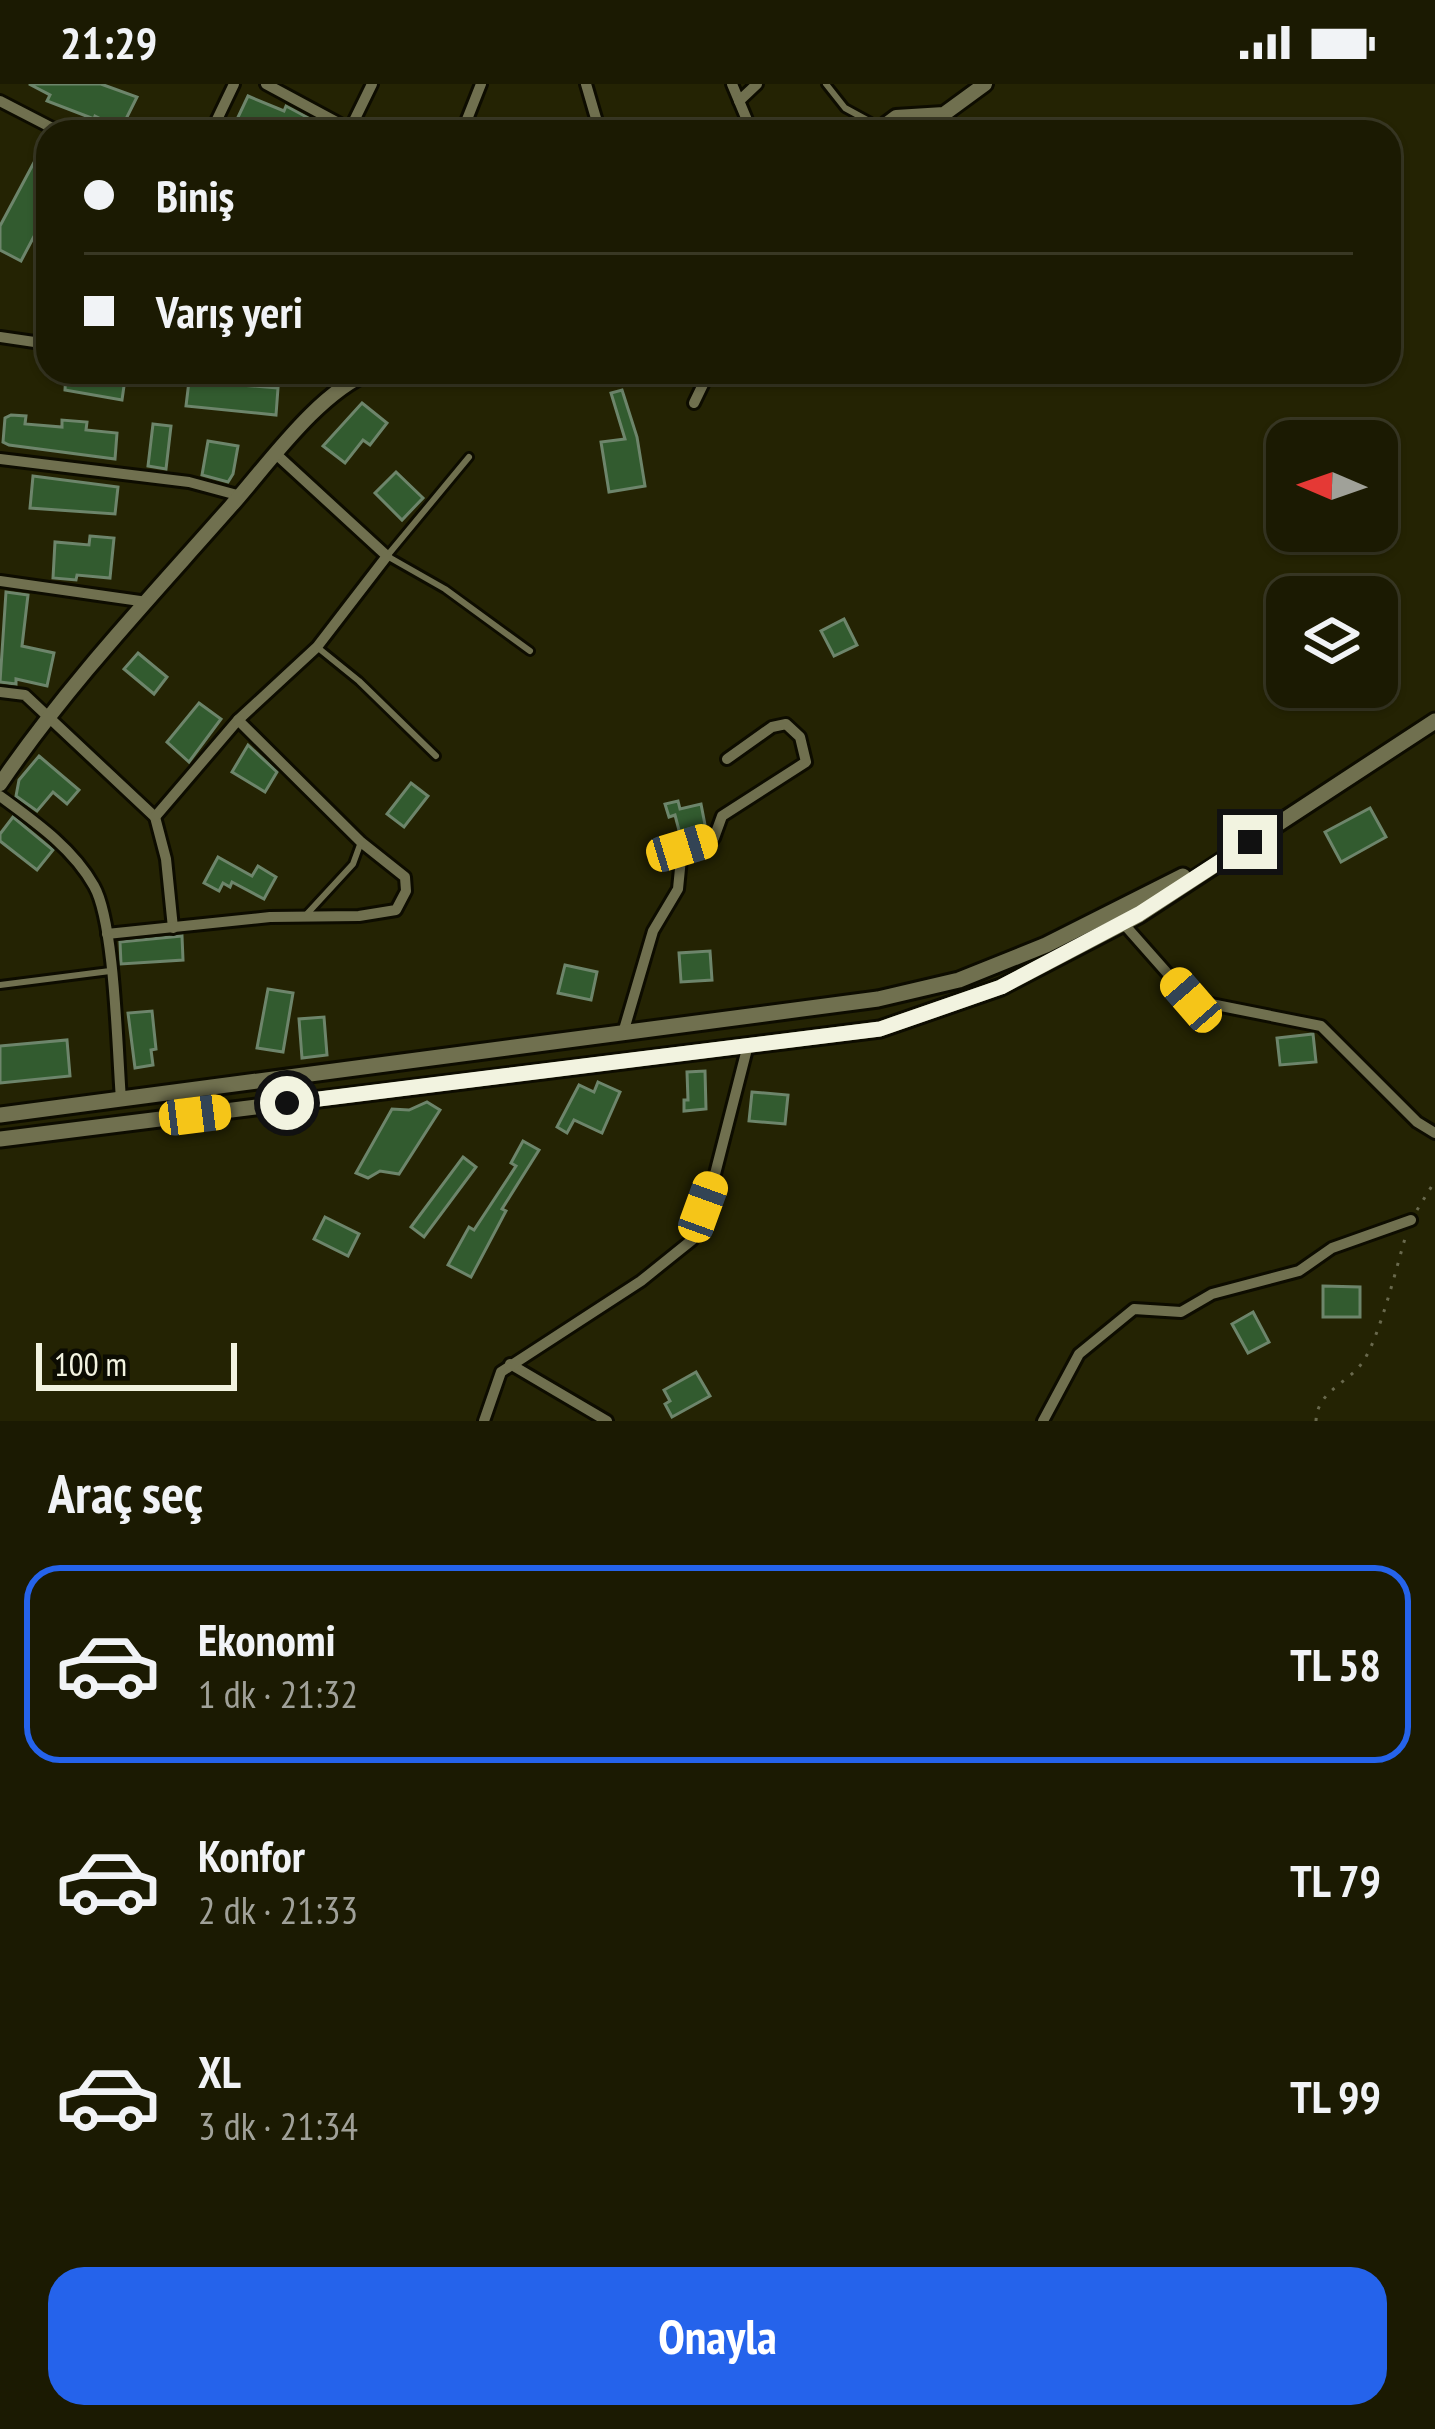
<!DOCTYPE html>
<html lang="tr">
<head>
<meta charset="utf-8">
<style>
  body { margin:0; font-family:"PT Sans Narrow",sans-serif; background:#282711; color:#f1f3f6; height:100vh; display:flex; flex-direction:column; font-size:45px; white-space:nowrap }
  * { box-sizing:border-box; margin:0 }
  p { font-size:39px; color:#a0a199 }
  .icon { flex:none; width:66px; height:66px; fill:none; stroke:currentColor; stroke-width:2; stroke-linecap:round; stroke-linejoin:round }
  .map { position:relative; height:1337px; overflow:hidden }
  .side { display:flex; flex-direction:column; background:#1b1a02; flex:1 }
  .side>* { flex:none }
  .guide { position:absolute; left:36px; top:36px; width:1365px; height:264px; border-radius:36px; box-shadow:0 3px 9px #0004,0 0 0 3px #393824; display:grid; align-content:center; height:264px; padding:0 48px; background:#1b1a02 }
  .needle { width:78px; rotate:272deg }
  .fabs { position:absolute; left:1266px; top:336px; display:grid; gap:24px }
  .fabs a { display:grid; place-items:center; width:132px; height:132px; border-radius:24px; background:#1b1a02; box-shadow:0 3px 9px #0004,0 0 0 3px #393824; font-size:60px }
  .scale { position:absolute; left:36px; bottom:30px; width:201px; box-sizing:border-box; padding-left:12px; border:6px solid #f2f3e0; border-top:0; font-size:33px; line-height:42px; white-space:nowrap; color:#f2f3e0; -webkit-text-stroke:9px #0c0c02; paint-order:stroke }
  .end { position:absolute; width:54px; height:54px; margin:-27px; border:15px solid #f2f3e0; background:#111; box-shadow:0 0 0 6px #111 }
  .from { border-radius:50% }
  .car { position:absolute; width:36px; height:72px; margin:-36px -18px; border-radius:15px; box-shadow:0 0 9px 3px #0007; background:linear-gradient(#f5c518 24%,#345 0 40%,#f5c518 0 76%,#345 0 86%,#f5c518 0) }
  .guide b { display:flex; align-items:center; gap:42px; height:114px; font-size:45px }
  .guide b+b { border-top:3px solid #393824 }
  .guide i { width:30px; height:30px; background:#f1f3f6 }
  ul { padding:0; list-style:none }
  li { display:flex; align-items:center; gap:36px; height:198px; margin:0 24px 18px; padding:0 24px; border:6px solid transparent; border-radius:36px }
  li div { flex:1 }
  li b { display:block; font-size:45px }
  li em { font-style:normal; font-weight:700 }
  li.selected { border-color:#2563eb }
  li>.icon { width:108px; height:108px; stroke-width:1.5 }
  h2 { padding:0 48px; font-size:54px; line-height:144px }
  .button { display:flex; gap:24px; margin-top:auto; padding:24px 48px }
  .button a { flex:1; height:138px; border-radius:36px; background:#2563eb; color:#fff; font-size:48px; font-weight:700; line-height:138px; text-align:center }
  .status { display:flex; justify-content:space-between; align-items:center; height:84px; padding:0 60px; background:#1b1a02; direction:ltr }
  .status svg { height:33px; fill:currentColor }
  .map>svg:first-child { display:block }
</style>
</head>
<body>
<div class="status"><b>21:29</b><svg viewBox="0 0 49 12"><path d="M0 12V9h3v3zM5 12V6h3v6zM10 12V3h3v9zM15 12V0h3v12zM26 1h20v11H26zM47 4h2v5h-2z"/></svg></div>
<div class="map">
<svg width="1435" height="1337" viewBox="0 0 1435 1337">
  <rect width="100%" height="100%" fill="#242303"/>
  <g fill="#325b2f" stroke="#6d856b" stroke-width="3">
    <path d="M29,0H101L137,13L121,45L95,32L94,35L47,17L50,11Z"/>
    <path d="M248,12L284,27L286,22L314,37L308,48H231Z"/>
    <path d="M39,69L48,74V143L41,139L21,177L0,166V142Z"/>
    <path d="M66,288H126L122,316L65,306Z"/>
    <path d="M189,297L278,304L276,331L186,322Z"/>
    <path d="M622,306L637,353L645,402L609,408L601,358L625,355L611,309Z"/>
    <path d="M362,319L387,339L370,361L363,356L345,379L323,362Z"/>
    <path d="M11,331L26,332L25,340L62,343V336L87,338L86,346L117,349L115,375L9,361L3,358L5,334Z"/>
    <path d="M153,340L171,342L166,385L148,382Z"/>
    <path d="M208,357L238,362L233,390L228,398L202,391Z"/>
    <path d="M396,388L423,414L402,436L375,409Z"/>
    <path d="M33,392L118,403L115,430L30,424Z"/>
    <path d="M90,452L114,454L110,494L77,491L76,496L53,494L55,458L89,461Z"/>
    <path d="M6,508L28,511L22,562L54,569L47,602L16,595V600L0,598Z"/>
    <path d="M844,535L857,561L834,572L821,547Z"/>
    <path d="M138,569L167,593L154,610L124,585Z"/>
    <path d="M199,619L221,635L189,678L167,658Z"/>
    <path d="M248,661L277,688L265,708L232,688Z"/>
    <path d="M39,672L79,706L67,720L53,708L37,727L16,712L19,696Z"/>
    <path d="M411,699L428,712L404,743L387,730Z"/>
    <path d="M678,717L680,725L701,720L706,746L681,754L675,731L669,733L665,720Z"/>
    <path d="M1370,724L1386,753L1341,778L1325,748Z"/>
    <path d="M13,733L53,766L37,786L0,757V750Z"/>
    <path d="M218,773L252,792L258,782L276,793L264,815L232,798L230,803L223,799L219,807L204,799Z"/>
    <path d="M182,852L183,876L121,880L120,858Z"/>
    <path d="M710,867L712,896L681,898L679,869Z"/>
    <path d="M565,881L597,888L591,916L558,909Z"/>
    <path d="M268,905L293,909L283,968L257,964Z"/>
    <path d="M152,927L156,965L151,966L153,981L135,984L128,929Z"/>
    <path d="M324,933L327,971L302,974L299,935Z"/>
    <path d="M1313,950L1316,978L1280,981L1277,954Z"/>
    <path d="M67,956L70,992L0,999V962Z"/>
    <path d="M705,987L706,1025L684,1027V1016H688L687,988Z"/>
    <path d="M598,998L620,1008L602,1049L574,1036L567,1049L557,1043L579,1001L594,1008Z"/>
    <path d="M752,1008L788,1011L785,1040L749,1037Z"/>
    <path d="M427,1018L440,1026L399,1090L380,1087L368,1094L356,1089L392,1025L409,1026Z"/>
    <path d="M523,1057L539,1066L502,1125L506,1127L471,1193L448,1181L469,1143L474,1146L516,1082L511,1079Z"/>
    <path d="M463,1073L476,1083L424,1153L411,1143Z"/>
    <path d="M325,1133L359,1150L348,1172L314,1155Z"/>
    <path d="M1323,1202L1360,1203V1233H1323Z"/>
    <path d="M1253,1228L1269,1258L1248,1269L1232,1240Z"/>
    <path d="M696,1288L710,1312L672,1333L665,1320L670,1317L664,1306Z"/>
  </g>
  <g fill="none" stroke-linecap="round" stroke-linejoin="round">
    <defs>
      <g id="service">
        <path d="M826,0L845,24L878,42"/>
        <path d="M469,373L387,472L445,505L530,567"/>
        <path d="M317,563L359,597L436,672"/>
        <path d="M306,831L353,780L361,758"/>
        <path d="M0,901L110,887"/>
      </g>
      <g id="minor">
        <path d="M266,0L355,48"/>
        <path d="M586,0L600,48"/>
        <path d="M732,0L752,48"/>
        <path d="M0,17L60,48"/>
        <path d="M739,17L757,0"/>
        <path d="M350,45L372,0"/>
        <path d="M211,48L234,0"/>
        <path d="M462,48L481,0"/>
        <path d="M0,253L48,260"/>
        <path d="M275,288L347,297"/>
        <path d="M694,319L709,288"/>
        <path d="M0,375L189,398L241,412"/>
        <path d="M0,497L147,518"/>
        <path d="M0,608L25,611L155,733L166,775L173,844"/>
        <path d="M0,712C34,737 73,764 94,802C115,839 117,967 121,1015"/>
        <path d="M155,733L238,636L317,563L387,472L277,371"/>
        <path d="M1123,839L1191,916L1321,942L1417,1038L1435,1049"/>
        <path d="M107,850L270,833L359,832L396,826L406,807L405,793L361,758L238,636"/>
        <path d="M623,949L653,847L678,805L682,764L714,754L722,732L806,678L800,653L786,640L772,643L727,675"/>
        <path d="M510,1280L607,1337"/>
        <path d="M484,1337L501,1288L641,1197L692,1156L715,1090L748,961"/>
        <path d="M1043,1337L1079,1270L1134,1225L1181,1228L1212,1210L1299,1187L1332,1164L1411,1136"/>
      </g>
      <g id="tertiary">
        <path d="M876,48L896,33L944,30L985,0"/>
        <path d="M0,700C68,600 151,513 231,422C269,379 318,309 370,288"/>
      </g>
      <g id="secondary">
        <path d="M0,1031L878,915L959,896L1046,861L1183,792"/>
        <path d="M0,1055L880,945L1001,903L1139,831L1435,637"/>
      </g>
    </defs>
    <use href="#service" stroke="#0d0c00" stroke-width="12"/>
    <use href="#minor" stroke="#0d0c00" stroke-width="16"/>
    <use href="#tertiary" stroke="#0d0c00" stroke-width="20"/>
    <use href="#secondary" stroke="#0d0c00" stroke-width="21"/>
    <g stroke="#69694d" stroke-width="3" stroke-dasharray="3 9" stroke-linecap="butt">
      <path d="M1417,1126L1435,1097"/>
      <path d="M1316,1337C1317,1307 1347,1300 1362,1279C1379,1256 1397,1181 1406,1151"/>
    </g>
    <use href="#service" stroke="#70704f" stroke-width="6"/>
    <use href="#minor" stroke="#70704f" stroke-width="10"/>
    <use href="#tertiary" stroke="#70704f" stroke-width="14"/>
    <use href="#secondary" stroke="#70704f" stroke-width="15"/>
  </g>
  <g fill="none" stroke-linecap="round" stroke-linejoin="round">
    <path stroke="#f2f3e0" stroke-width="15" d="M287,1019L880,945L1001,903L1139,830L1250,758"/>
  </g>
</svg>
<div class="fabs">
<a><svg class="needle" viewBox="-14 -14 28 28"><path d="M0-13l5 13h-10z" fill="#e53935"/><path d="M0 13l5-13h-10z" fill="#a0a199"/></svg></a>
<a><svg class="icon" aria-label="layers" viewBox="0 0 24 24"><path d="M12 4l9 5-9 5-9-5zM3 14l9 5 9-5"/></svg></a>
</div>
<div class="scale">100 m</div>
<i class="end from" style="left:287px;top:1019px"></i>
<i class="end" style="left:1250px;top:758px"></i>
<i class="car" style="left:682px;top:764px;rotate:73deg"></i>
<i class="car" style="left:1191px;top:916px;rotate:319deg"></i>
<i class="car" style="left:195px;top:1031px;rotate:83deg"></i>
<i class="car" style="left:703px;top:1123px;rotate:20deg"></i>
<div class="guide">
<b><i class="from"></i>Biniş</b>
<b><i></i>Varış yeri</b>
</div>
</div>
<section class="side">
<h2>Araç seç</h2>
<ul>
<li class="selected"><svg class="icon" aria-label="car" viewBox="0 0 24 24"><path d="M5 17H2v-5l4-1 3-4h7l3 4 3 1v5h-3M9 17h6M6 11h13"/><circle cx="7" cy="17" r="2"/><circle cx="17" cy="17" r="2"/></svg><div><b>Ekonomi</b><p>1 dk · 21:32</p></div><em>TL 58</em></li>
<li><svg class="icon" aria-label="car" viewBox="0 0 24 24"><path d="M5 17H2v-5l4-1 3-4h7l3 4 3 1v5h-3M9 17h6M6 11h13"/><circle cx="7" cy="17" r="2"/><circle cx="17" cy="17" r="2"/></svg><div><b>Konfor</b><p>2 dk · 21:33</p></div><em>TL 79</em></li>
<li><svg class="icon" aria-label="car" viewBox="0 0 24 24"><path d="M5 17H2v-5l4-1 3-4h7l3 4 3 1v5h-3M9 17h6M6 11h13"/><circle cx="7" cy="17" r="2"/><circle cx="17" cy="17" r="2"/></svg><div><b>XL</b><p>3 dk · 21:34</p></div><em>TL 99</em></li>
</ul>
<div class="button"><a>Onayla</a></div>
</section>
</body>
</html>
